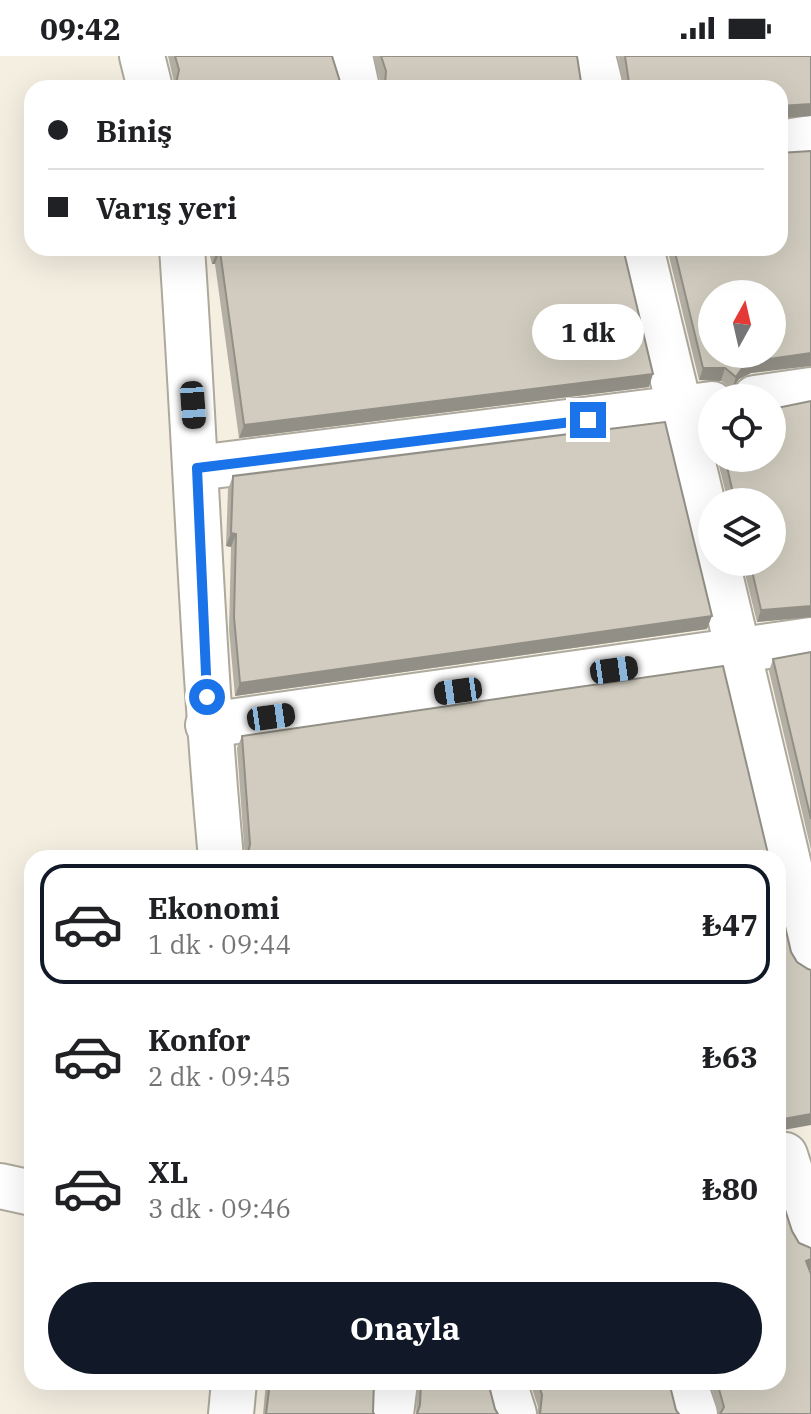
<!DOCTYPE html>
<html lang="tr">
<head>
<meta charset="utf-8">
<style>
  body { margin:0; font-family:"IBM Plex Serif",serif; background:#f6f6f6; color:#202124; height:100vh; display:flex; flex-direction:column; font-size:30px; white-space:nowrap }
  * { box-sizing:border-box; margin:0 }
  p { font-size:26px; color:#757577 }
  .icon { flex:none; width:44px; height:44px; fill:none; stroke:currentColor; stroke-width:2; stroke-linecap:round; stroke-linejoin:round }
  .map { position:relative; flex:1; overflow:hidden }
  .panel { position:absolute; left:24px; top:794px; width:762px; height:540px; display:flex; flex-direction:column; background:#fff; border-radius:24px; box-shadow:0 8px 32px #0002 }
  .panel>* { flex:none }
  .banner { position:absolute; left:24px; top:24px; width:764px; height:176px; border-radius:24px; box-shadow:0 8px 32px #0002; display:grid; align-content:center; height:176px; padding:0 24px; background:#fff }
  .needle { width:52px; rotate:8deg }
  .tools { position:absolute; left:698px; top:224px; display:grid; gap:16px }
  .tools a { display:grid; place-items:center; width:88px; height:88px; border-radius:50%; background:#fff; box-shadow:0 8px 32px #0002; font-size:40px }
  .end { position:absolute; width:36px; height:36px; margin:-18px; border:10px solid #1a73e8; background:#fff; box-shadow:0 0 0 4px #fff }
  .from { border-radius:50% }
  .bubble { position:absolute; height:56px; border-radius:28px; background:#fff; box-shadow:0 8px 32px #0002; font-size:26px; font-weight:800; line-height:56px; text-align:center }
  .car { position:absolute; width:24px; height:48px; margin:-24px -12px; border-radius:10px; box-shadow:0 0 6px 2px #0007; background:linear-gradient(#222 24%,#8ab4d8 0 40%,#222 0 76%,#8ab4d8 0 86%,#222 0) }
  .banner b { display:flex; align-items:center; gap:28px; height:76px; font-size:30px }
  .banner b+b { border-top:2px solid #e0e0e0 }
  .banner i { width:20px; height:20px; background:#202124 }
  ul { padding:14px 0 0; list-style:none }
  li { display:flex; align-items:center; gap:24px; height:120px; margin:0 16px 12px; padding:0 8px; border:4px solid transparent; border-radius:24px }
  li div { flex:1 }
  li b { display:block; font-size:30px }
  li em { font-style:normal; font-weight:800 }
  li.on { border-color:#111827 }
  li>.icon { width:72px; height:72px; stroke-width:1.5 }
  .primary-button { display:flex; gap:16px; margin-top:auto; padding:16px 24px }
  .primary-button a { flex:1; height:92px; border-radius:48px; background:#111827; color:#fff; font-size:32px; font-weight:800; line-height:92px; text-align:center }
  .status { display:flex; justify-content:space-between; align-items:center; height:56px; padding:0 40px; background:#fff; direction:ltr }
  .status svg { height:22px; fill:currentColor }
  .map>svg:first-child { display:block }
</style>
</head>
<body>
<div class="status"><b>09:42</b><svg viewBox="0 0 49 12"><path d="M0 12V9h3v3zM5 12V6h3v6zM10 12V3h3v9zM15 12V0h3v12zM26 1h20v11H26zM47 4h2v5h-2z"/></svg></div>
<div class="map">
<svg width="811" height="1358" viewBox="0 0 811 1358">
  <rect width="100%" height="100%" fill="#f4efe1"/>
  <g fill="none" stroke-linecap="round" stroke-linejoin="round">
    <defs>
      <g id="minor">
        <path d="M142,0L150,32"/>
        <path d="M350,0L357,32"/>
        <path d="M593,0L601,32"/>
        <path d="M780,87L811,82"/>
        <path d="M182,192C196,395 202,599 221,802"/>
        <path d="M641,192L712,486"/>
        <path d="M755,342L811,334"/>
        <path d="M197,412L712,348"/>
        <path d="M717,506L811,902"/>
        <path d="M208,669L811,584"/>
        <path d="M785,1099L811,1180"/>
        <path d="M0,1130L32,1137"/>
        <path d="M504,1326L514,1358"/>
        <path d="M684,1326L695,1358"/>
        <path d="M231,1358L234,1326"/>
        <path d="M391,1358L395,1326"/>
      </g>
    </defs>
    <use href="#minor" stroke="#ada99c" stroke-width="48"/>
    <use href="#minor" stroke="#fff" stroke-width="44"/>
  </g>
  <g fill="#b4afa4">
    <path d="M168,0H332L342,32H173L174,26Z"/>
    <path d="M373,0H577L581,26L585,32H381V27Z"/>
    <path d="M618,0H811V60L780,62V32H623Z"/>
    <path d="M208,192H623L649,331L239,382L215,208H212Z"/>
    <path d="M667,192H780L807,309L751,317L739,323L732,333L721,325L699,324Z"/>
    <path d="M717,402H772L811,561L757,566L742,506H772V446H728Z"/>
    <path d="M233,420L707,573L235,640L229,574L231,491L226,490L228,433Z"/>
    <path d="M811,596V794L769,615L773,603Z"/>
    <path d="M242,680L769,802H245L237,692Z"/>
    <path d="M792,1175L810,1214L811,1358H718L710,1326H778Z"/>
    <path d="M266,1326H374L373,1356L374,1358H263Z"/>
    <path d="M417,1326H488L495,1353L498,1358H416Z"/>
    <path d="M530,1326H669L676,1354L679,1358H537L538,1351Z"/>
  </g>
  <g fill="#928f86">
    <path d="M811,48V60L780,62V50Z"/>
    <path d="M220,195L215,208H212L217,196Z"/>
    <path d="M811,297V310L751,317L739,323L732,333L736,321L743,311L755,305Z"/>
    <path d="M703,312H725L721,325L699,324Z"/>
    <path d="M653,318L649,331L239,382L244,369Z"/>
    <path d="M231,477L236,478L231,491L226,490Z"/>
    <path d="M811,550V561L757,566L761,554Z"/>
    <path d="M712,560L707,573L235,640L240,627Z"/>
    <path d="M811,1058V1069L778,1075V1064Z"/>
    <path d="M811,1203V1214L801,1217L806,1205Z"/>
  </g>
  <g fill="#d1ccbf" stroke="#928f86" stroke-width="2" fill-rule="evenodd">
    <path d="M175,0H332L342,32H175L179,14Z"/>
    <path d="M381,0H577L581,26L585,32H382L385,28L386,15Z"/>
    <path d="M625,0H811V48L780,50V32H626L629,27Z"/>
    <path d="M811,95V297L755,305L743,311L736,321L725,312H703L674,192H780V97ZM712,238H772V298H712Z"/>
    <path d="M216,192H623L653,318L244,369L220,195L217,196Z"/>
    <path d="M811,345V550L761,554L750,506H772V446H735L725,402H772V353Z"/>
    <path d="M665,366L712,560L240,627L234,561L236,478L231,477L233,420Z"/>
    <path d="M811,596V763L773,603Z"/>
    <path d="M723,610L769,802H247L250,788L242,680Z"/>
    <path d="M778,840L791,896L797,906L808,913L811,914V1058L778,1064Z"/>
    <path d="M778,1132L792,1175L799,1187L811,1192V1203L806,1205L811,1218V1358H720L724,1351L717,1326H778Z"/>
    <path d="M270,1326H374L373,1356L374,1358H266Z"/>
    <path d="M421,1326H488L495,1353L498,1358H417L420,1349Z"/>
    <path d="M538,1326H669L676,1354L679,1358H540L542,1339Z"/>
  </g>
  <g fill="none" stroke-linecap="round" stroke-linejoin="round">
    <path stroke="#1a73e8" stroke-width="10" d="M207,641L197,412L588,364"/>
  </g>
</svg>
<div class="tools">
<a><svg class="needle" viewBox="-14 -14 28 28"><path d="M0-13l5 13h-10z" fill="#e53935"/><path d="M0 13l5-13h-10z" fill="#757577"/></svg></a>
<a><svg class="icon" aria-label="locate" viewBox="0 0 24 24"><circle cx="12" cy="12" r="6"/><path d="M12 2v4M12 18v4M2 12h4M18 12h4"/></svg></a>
<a><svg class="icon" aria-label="layers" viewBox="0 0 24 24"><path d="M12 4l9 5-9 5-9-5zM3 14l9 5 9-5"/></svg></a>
</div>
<i class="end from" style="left:207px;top:641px"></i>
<i class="end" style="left:588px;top:364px"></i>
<div class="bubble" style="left:532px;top:248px;width:112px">1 dk</div>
<i class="car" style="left:193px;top:349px;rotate:176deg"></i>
<i class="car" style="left:614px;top:614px;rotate:82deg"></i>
<i class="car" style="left:458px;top:635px;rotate:262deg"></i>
<i class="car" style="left:271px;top:661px;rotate:82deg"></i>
<div class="banner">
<b><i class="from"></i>Biniş</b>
<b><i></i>Varış yeri</b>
</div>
<section class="panel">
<ul>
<li class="on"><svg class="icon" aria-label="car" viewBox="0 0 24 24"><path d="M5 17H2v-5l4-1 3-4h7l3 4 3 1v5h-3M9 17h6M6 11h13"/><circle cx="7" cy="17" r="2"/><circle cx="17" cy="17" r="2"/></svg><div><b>Ekonomi</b><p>1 dk · 09:44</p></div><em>₺47</em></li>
<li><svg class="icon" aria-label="car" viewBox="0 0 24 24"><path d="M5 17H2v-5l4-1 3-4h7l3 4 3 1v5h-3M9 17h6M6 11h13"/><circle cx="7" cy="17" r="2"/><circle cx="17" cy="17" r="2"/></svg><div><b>Konfor</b><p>2 dk · 09:45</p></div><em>₺63</em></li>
<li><svg class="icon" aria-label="car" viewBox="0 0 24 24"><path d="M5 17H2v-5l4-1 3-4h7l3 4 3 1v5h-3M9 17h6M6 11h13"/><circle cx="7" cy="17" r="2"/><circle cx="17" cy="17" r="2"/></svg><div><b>XL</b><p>3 dk · 09:46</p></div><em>₺80</em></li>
</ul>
<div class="primary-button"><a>Onayla</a></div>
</section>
</div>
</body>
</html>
